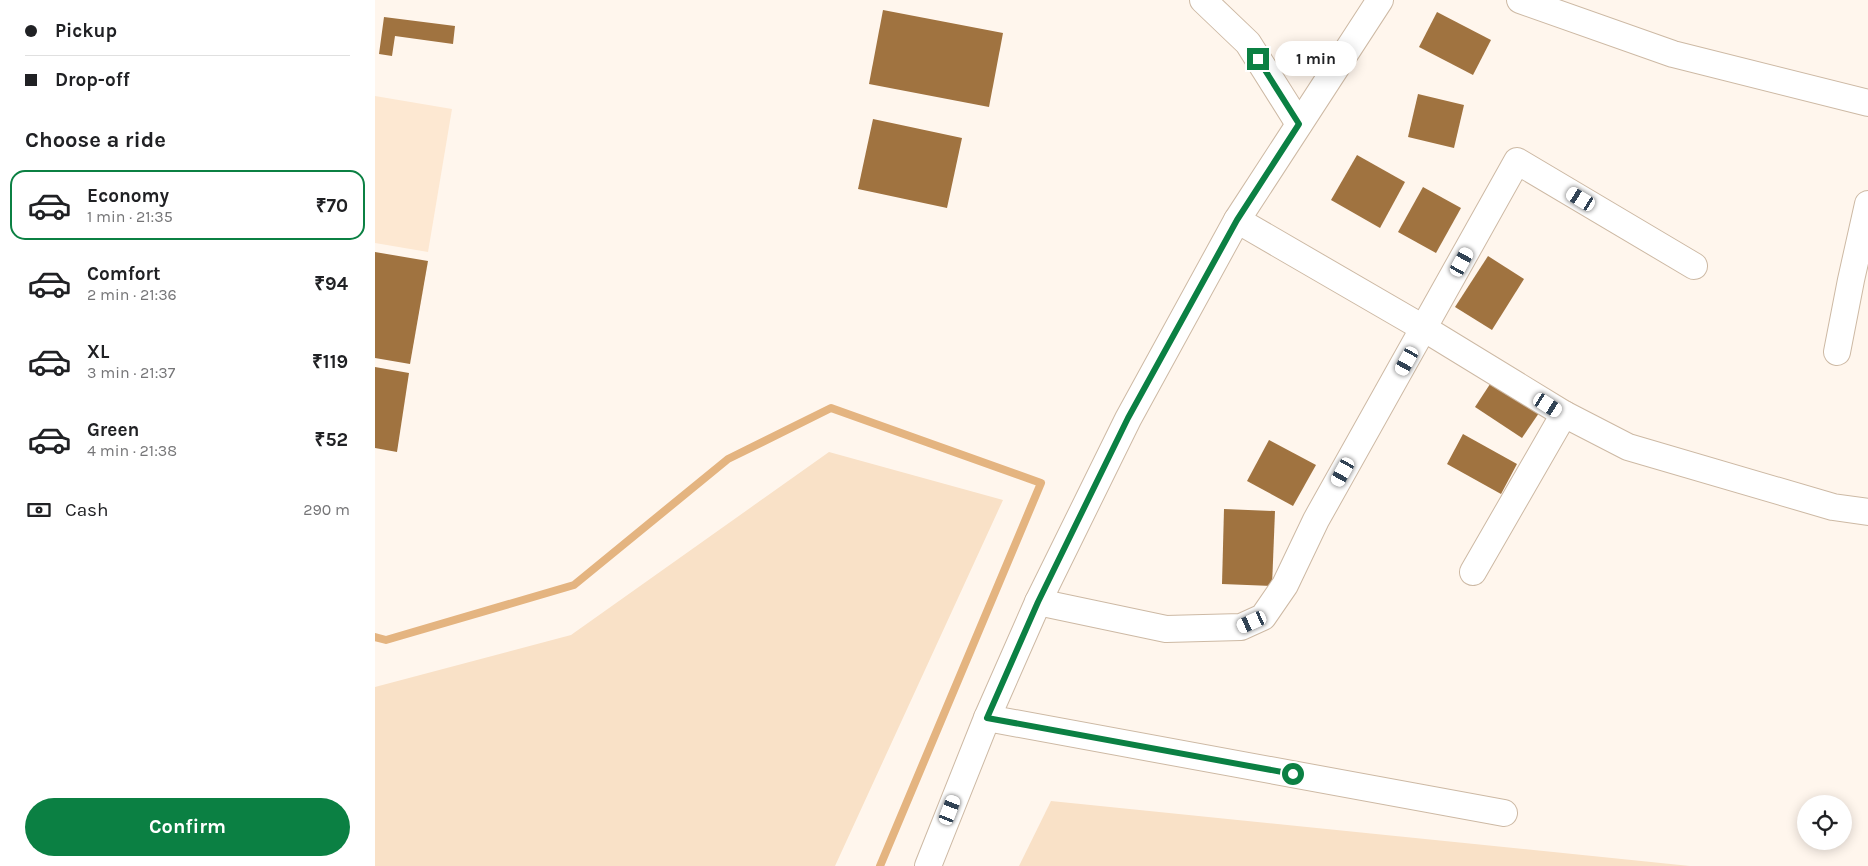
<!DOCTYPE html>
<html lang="en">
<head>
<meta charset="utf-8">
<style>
  body { margin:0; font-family:Karla,sans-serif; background:#f6f6f6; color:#202124; height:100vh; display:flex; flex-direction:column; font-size:19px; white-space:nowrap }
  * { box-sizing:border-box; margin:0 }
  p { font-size:16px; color:#757577 }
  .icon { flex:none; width:28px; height:28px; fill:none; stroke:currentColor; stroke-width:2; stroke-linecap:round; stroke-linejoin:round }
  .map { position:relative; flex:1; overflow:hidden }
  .drawer { display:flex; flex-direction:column; background:#fff; width:375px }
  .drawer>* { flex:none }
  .top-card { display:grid; align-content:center; height:110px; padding:0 25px; background:#fff }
  .controls { position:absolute; left:1422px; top:795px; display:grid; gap:10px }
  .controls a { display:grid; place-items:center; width:55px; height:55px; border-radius:50%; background:#fff; box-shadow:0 2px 12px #0003; font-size:25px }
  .end { position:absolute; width:22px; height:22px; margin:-11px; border:6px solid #0b8043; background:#fff; box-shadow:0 0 0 2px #fff }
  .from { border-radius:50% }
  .bubble { position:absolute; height:35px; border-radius:18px; background:#fff; box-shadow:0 2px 12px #0003; font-size:16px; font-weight:700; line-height:35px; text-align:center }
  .car { position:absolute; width:15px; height:30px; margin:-15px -8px; border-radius:6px; box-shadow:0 0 4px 1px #0007; background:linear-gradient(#fff 24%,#345 0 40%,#fff 0 76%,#345 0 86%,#fff 0) }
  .top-card b { display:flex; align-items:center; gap:18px; height:48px; font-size:19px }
  .top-card b+b { border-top:1px solid #e0e0e0 }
  .top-card i { width:12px; height:12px; background:#202124 }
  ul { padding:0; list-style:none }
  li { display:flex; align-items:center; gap:15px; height:70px; margin:0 10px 8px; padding:0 15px; border:2px solid transparent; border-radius:15px }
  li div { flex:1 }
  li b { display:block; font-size:19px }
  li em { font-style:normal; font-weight:700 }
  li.active { border-color:#0b8043 }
  li>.icon { width:45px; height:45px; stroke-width:1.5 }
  h2 { padding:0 25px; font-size:22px; line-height:60px }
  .pay { display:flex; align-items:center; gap:12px; height:55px; padding:0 25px; font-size:19px }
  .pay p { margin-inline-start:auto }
  .action { display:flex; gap:10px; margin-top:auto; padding:10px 25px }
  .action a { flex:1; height:58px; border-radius:30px; background:#0b8043; color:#fff; font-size:20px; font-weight:700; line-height:58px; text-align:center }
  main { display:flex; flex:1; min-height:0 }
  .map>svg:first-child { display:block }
</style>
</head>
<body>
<main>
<section class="drawer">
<div class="top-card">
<b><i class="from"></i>Pickup</b>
<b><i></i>Drop-off</b>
</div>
<h2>Choose a ride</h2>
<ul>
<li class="active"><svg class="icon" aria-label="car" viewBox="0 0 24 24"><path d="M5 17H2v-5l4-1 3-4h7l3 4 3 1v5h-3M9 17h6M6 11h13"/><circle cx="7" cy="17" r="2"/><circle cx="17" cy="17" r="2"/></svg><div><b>Economy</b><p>1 min · 21:35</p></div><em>₹70</em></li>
<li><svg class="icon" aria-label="car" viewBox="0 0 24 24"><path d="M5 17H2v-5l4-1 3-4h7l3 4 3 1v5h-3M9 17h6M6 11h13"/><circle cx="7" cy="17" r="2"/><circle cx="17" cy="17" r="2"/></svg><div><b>Comfort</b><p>2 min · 21:36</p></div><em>₹94</em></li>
<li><svg class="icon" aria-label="car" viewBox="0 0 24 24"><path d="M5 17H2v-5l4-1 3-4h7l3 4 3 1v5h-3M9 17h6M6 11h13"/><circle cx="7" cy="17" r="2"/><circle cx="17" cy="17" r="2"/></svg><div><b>XL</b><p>3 min · 21:37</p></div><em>₹119</em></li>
<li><svg class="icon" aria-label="car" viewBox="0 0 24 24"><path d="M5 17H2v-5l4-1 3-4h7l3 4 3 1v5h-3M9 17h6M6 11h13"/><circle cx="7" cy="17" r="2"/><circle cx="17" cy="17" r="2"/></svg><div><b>Green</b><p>4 min · 21:38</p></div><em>₹52</em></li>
</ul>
<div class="pay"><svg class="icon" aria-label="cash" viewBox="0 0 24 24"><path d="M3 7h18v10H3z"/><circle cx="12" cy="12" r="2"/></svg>Cash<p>290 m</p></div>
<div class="action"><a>Confirm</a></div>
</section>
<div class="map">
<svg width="1493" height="866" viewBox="0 0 1493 866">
  <rect width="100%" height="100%" fill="#fff6ed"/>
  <path fill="#fde8d2" d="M0,96L77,109L53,252L0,243Z"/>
  <g fill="#f9e1c7">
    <path d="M454,452L628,500L460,866H0V687L196,635Z"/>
    <path d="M676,801L1315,866H644Z"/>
  </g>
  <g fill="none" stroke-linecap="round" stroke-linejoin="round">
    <path stroke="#e4b480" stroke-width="8" d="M0,637L11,640L199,585L353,459L456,408L666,483L505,866"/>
  </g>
  <g fill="#a07340">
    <path d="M508,10L628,33L614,107L494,84Z"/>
    <path d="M1062,12L1116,40L1098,75L1044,47Z"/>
    <path d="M9,17L80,26L78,44L20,36L17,56L4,54Z"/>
    <path d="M1043,94L1089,105L1079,148L1033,137Z"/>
    <path d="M498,119L587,138L572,208L483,189Z"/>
    <path d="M982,155L1030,182L1005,228L956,200Z"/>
    <path d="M1048,187L1086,208L1061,253L1023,232Z"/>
    <path d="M0,252L53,261L35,364L0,358Z"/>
    <path d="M1113,256L1149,279L1117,330L1080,307Z"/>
    <path d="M0,367L34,373L22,452L0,448Z"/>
    <path d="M1119,378L1166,410L1147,438L1100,407Z"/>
    <path d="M1088,434L1142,464L1126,494L1072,464Z"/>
    <path d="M894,440L941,465L918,506L872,481Z"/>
    <path d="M849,509L900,511L897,586L847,584Z"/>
  </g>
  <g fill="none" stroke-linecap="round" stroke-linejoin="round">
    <defs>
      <g id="minor">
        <path d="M828,0L873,43L924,124"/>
        <path d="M1145,0L1298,54L1493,103"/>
        <path d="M862,220L1050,329L1189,414L1253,447L1458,507L1493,512"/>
        <path d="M1462,352L1476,280L1493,204"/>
        <path d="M1098,572L1189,414"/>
        <path d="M663,602L791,629L866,627L888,617L910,585L941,520L1142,161L1319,266"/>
        <path d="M612,718L1129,813"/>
        <path d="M553,866L612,718L663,602L753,419L862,220L1005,0"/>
      </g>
    </defs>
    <use href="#minor" stroke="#cdb9a4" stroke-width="28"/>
    <use href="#minor" stroke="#fff" stroke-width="26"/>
  </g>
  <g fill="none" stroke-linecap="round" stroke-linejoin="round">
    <path stroke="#0b8043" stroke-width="6" d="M883,59L924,124L862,220L753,418L663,602L612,718L918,774"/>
  </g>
</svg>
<div class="controls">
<a><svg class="icon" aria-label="locate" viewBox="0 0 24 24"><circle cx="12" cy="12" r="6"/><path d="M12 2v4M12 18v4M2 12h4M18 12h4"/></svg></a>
</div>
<i class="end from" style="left:918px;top:774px"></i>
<i class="end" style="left:883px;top:59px"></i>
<div class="bubble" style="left:900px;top:41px;width:82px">1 min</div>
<i class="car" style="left:1206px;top:199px;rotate:301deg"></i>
<i class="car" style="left:1087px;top:262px;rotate:29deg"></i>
<i class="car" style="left:1032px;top:361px;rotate:209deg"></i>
<i class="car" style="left:1173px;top:405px;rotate:122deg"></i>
<i class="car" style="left:968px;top:472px;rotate:209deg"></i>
<i class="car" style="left:877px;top:622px;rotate:246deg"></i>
<i class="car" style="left:575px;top:810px;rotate:21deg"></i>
</div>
</main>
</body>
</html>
